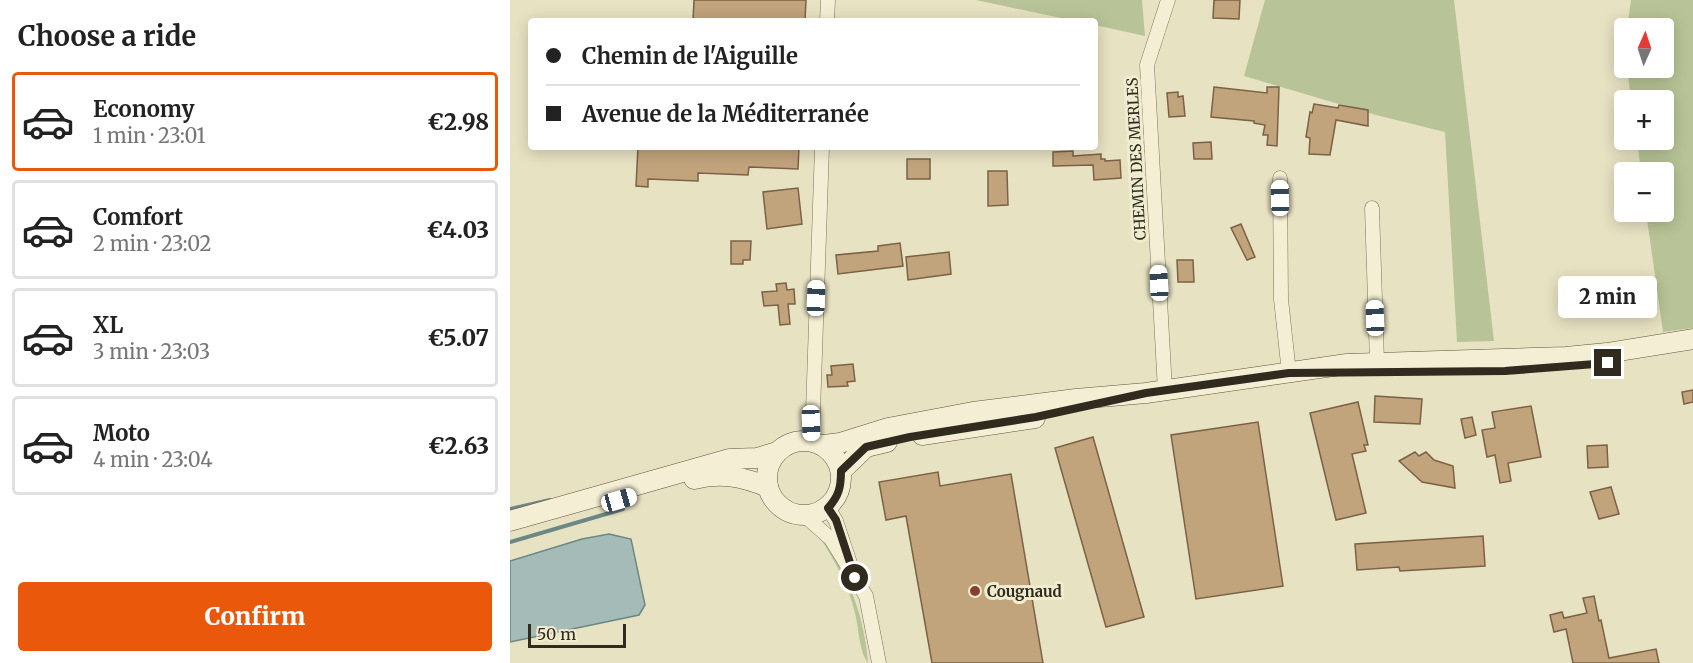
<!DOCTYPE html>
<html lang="en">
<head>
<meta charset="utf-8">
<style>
  body { margin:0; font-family:Merriweather,serif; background:#f2f2f2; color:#222; height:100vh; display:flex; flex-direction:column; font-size:22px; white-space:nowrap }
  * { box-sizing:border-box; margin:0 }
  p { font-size:20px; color:#767676 }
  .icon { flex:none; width:33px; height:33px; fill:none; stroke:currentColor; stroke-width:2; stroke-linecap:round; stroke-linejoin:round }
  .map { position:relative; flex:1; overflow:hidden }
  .sheet { display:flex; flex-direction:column; background:#fff; width:510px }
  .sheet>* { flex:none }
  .banner { position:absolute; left:18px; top:18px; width:570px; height:132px; border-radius:6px; box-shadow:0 3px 15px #0003; display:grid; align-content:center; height:132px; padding:0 18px; background:#fff }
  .needle { width:39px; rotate:3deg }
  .controls { position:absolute; left:1104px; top:18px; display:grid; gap:12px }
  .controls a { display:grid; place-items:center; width:60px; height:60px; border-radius:6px; background:#fff; box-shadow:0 3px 15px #0003; font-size:30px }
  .scale { position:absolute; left:18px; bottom:15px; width:98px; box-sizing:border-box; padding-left:6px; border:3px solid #312a1e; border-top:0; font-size:16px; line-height:21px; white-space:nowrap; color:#312a1e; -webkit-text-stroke:4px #f0ecd0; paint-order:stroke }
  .end { position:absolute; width:27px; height:27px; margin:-14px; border:8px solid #312a1e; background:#fff; box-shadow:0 0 0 3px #fff }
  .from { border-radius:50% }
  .bubble { position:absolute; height:42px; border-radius:6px; background:#fff; box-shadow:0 3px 15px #0003; font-size:20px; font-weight:800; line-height:42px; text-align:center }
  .car { position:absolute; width:18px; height:36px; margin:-18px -9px; border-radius:8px; box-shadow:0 0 4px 2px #0007; background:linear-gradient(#fff 24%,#345 0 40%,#fff 0 76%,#345 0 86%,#fff 0) }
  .banner b { display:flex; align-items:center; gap:21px; height:57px; font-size:22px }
  .banner b+b { border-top:2px solid #e0e0e0 }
  .banner i { width:15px; height:15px; background:#222 }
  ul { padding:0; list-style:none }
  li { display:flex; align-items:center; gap:18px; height:99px; margin:0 12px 9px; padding:0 6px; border:3px solid #e0e0e0; border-radius:6px }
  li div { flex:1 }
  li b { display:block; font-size:22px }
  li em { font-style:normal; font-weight:800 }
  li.current { border-color:#ea580c }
  li>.icon { width:54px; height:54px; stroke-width:1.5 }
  h2 { padding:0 18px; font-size:27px; line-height:72px }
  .action { display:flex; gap:12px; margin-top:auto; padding:12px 18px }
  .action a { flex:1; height:69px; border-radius:6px; background:#ea580c; color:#fff; font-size:24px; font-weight:800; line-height:69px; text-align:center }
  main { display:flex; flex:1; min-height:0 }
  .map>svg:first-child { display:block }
</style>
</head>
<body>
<main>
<section class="sheet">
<h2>Choose a ride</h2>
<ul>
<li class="current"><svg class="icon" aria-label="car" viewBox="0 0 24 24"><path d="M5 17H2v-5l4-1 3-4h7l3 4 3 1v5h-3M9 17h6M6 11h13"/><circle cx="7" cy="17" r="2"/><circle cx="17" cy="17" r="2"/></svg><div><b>Economy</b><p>1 min · 23:01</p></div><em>€2.98</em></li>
<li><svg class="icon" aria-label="car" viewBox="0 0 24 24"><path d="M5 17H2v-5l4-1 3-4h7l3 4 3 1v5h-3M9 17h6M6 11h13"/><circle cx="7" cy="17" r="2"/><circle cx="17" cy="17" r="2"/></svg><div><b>Comfort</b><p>2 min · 23:02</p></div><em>€4.03</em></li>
<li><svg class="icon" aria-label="car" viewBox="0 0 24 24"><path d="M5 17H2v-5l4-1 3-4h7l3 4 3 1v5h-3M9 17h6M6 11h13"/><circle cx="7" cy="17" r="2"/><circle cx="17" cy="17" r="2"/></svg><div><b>XL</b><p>3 min · 23:03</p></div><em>€5.07</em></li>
<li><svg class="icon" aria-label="car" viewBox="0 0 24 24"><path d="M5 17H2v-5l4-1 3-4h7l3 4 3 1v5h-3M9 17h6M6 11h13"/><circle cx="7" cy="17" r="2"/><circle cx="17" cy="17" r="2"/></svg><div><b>Moto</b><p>4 min · 23:04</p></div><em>€2.63</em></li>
</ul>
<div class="action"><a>Confirm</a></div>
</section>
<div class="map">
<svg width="1183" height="663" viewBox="0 0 1183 663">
  <rect width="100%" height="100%" fill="#e7e2c2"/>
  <g fill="#b8c497">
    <path d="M466,0H632L635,36L585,25V21H565Z"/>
    <path d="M755,0H944L984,341L947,342L935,132L866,115L734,76Z"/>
    <path d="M1121,0H1183V328L1153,332L1136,212H1154V172H1131L1127,140H1154V100H1121L1117,68H1154V28H1117Z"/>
    <path d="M314,538C338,574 355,619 358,663C349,651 349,629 345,613C339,587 326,563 312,541Z"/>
  </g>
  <path fill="#a4bbb7" stroke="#6c8784" stroke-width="1.5" d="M99,534L121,539L135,605L129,615L0,642V561L72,539Z"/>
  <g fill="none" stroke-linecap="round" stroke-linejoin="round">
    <g stroke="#6c8784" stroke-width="4">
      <path d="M0,509L40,500"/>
      <path d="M0,542L113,509"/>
    </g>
  </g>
  <g fill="#c1a37c" stroke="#7b6244" stroke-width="1.5">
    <path d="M184,0H296L295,21H183Z"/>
    <path d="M704,0H730L729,19L703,18Z"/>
    <path d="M704,87L757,93V87H769L767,146L757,145L758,135H753L755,125L744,123V121L701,117Z"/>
    <path d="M668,92V97L673,96L675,116L659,117L657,93Z"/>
    <path d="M804,104L828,108L829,105L858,110V126L826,120L820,155L799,154L800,138L796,137L800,112L802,113Z"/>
    <path d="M701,142L702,159H684L683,143Z"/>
    <path d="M128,147H289L288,169L239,167L238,175L188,173V181L138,179V187L126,186Z"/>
    <path d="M563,151V156L591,154V159H595V161L610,160L611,178L584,180L583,165L543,166V152Z"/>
    <rect x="397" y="159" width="23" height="20"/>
    <path d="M478,171H497L498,205L478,206Z"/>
    <path d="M288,188L292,224L257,229L253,192Z"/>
    <path d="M731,224L745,257L737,260L721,228Z"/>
    <path d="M221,241H241L240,260H233V264H221Z"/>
    <path d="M390,243L393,266L328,274L326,255L368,251V246Z"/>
    <path d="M439,252L441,274L398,280L396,257Z"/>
    <path d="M667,260H683L684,282H668Z"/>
    <path d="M276,283L277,290L284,289L285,304H278L280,324L270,325L268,305L254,306L252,292L267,291L266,284Z"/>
    <path d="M343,364L345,381L337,382L338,386L318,387L317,375H322L321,366Z"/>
    <path d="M1183,390V402L1174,404L1172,392Z"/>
    <path d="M865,396L912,399L910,424L864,422Z"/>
    <path d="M848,402L858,445H854L856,451L842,454L856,513L826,520L800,413Z"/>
    <path d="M1021,406L1031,457L998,463L1001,481L990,483L985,455L977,457L972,430L985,428L982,412Z"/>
    <path d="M962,417L966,435L955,438L951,419Z"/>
    <path d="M748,422L773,586L686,599L661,435Z"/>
    <path d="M583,437L634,617L596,627L545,448Z"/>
    <path d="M1097,445L1098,467L1078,468L1077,446Z"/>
    <path d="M905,452L909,456L916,452L924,460L943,466L945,488L912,482L889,461Z"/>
    <path d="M428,472L430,486L501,474L533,663H422L396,516L376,520L369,482Z"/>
    <path d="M1101,487L1109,514L1089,519L1080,492Z"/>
    <path d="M973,536L975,566L890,571L889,567L847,570L845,544Z"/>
    <path d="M1084,596L1089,621L1091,620L1099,658L1146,649L1149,663H1063L1056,629L1044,632L1040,615L1052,612L1054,618L1077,613L1073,598Z"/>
  </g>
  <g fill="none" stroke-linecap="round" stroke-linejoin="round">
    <defs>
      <g id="minor">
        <path d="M317,21L318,0"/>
        <path d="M770,178L771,299L779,373"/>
        <path d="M862,208L867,362"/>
        <path d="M655,390L637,65L658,0"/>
        <path d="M302,441L312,147"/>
        <path d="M295,516L321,539L345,578L326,521L318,508"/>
        <path d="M345,578L356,596L369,663"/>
      </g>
      <g id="secondary">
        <path d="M412,435L525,418"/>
        <circle cx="294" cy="478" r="37"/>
        <path d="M314,445L330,443L378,428L463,412L566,399L636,393L837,364L1056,357L1097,353L1183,339"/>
        <path d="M331,471L356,447L377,442"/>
        <path d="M184,479C211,472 233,477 258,487"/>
        <path d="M0,521L219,459L247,458L267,452"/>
      </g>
    </defs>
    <use href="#minor" stroke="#7f745b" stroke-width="15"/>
    <use href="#secondary" stroke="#61553e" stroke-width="21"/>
    <use href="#minor" stroke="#f4efd4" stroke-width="14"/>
    <use href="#secondary" stroke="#f4efd4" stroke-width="20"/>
  </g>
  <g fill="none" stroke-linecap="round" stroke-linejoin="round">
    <path stroke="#312a1e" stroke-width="8" d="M345,578L326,520L318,508C329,496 331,487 331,471L356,447L400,437L526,417L636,393L779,373L995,371L1098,363"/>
  </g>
  <circle fill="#863f33" stroke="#f0ecd0" stroke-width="2" cx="465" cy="591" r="6"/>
  <g text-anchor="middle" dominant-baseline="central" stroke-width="6" stroke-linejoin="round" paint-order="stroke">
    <g font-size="15" fill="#312a1e" stroke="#f0ecd0">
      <text transform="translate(626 159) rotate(-93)">CHEMIN DES MERLES</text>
    </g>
    <g font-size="15" font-weight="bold" fill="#312a1e" stroke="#f0ecd0" text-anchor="start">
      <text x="477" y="591">Cougnaud</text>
    </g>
  </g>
</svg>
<div class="controls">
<a><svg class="needle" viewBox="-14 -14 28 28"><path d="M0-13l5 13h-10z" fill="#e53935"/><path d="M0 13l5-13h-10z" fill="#767676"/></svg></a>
<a>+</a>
<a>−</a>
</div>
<div class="scale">50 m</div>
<i class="end from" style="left:345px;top:578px"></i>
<i class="end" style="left:1098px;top:363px"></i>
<div class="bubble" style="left:1048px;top:276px;width:99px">2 min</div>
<i class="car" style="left:770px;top:198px;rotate:359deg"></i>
<i class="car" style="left:649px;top:283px;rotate:357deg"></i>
<i class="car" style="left:306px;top:298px;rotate:2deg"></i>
<i class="car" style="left:865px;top:318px;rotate:358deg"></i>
<i class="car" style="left:301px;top:423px;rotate:178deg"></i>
<i class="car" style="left:109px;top:500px;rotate:74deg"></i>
<div class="banner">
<b><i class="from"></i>Chemin de l'Aiguille</b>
<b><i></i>Avenue de la Méditerranée</b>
</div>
</div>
</main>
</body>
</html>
